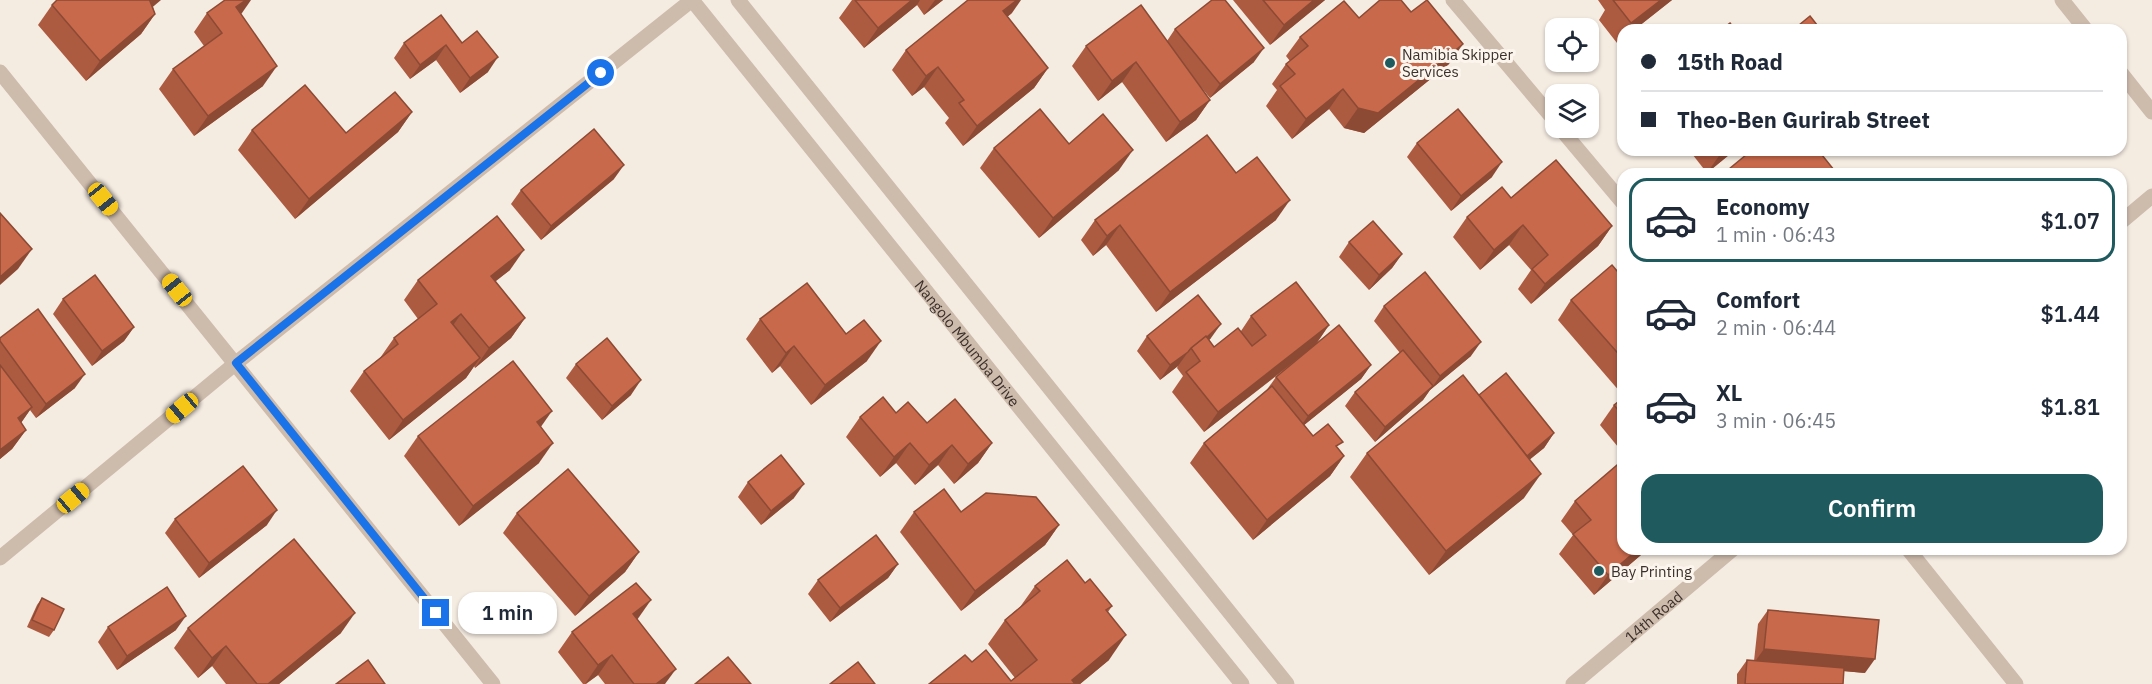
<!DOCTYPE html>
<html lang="en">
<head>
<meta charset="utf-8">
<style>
  body { margin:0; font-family:"IBM Plex Sans",sans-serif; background:#f2f2f3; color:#1f2937; height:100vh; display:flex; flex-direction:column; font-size:22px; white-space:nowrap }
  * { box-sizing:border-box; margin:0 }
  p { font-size:20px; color:#747a83 }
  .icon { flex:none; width:33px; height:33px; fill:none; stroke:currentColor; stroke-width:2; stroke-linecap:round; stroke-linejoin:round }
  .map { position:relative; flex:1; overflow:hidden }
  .details { position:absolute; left:1617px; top:168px; width:510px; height:387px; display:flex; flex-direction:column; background:#fff; border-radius:18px; box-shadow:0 2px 4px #0004 }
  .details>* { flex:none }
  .top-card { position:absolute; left:1617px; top:24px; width:510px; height:132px; border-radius:18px; box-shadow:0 2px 4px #0004; display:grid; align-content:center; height:132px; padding:0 24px; background:#fff }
  .controls { position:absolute; left:1545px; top:18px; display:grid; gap:12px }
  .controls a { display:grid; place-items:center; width:54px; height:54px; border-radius:12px; background:#fff; box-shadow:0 2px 4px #0004; font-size:30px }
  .end { position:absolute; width:27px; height:27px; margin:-14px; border:8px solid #1a73e8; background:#fff; box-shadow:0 0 0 3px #fff }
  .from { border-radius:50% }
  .bubble { position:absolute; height:42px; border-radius:18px; background:#fff; box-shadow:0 2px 4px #0004; font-size:20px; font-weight:600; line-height:42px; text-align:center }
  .car { position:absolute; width:18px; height:36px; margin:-18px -9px; border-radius:8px; box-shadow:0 0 4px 2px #0007; background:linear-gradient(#f5c518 24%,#345 0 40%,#f5c518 0 76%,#345 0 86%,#f5c518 0) }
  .top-card b { display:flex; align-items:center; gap:21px; height:57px; font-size:22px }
  .top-card b+b { border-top:2px solid #e0e1e3 }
  .top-card i { width:15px; height:15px; background:#1f2937 }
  ul { padding:10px 0 0; list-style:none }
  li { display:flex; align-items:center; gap:18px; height:84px; margin:0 12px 9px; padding:0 12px; border:3px solid transparent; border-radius:18px }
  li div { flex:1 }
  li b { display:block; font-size:22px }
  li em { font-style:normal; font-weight:600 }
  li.on { border-color:#1f5a5e }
  li>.icon { width:54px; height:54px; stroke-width:1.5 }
  .cta { display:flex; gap:12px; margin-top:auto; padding:12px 24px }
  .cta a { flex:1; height:69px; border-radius:18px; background:#1f5a5e; color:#fff; font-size:24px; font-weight:600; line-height:69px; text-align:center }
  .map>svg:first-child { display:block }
</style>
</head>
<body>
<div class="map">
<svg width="2152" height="684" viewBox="0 0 2152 684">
  <rect width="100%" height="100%" fill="#f4ebe1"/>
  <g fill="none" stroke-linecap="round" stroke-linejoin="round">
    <g stroke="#cdbbac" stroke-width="15">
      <path d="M1453,0L1556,122"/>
      <path d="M2062,0L2086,30"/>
      <path d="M0,72L493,684"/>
      <path d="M2121,73L2152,112"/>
      <path d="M1560,128L1623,203"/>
      <path d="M2121,222L2152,196"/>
      <path d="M1908,549L2016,684"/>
      <path d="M0,558L236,363L692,0"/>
      <path id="s1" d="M1573,684L1733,549"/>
    </g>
    <g stroke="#cdbbac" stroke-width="15">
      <path id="s2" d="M692,0L1242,684"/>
      <path d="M738,0L1287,684"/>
    </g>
  </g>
  <g fill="#ac5a40">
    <path d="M852,0H943L924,15L917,5L864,48L839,18Z"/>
    <path d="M1233,0H1325L1270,45Z"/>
    <path d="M1598,0H1672L1634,30H1623V39L1617,43L1599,20L1605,10Z"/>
    <path d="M52,5L153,7L155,14L141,34L86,81L38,25Z"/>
    <path d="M207,13H242L240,14L263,86L194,136L159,89L173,69L204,46L194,32Z"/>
    <path d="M1012,13L1007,17L1048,68L1034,88L963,146L945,123L949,118L924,87L912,96L892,70L906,50Z"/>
    <path d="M1359,18L1449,64L1364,133L1344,128L1329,109L1292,139L1266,106L1277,90L1272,84L1286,64L1290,61L1286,56L1300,37Z"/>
    <path d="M1175,29L1254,62L1210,98L1201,87L1210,100L1196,120L1166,142L1122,82L1098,101L1072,66L1086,46L1167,41Z"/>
    <path d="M404,43H462L488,72L460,93L436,60L410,79L394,58Z"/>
    <path d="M412,112L398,132L295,219L238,150L252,130L346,133Z"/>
    <path d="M1417,143L1492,177L1451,211L1407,157Z"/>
    <path d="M994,148L1119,170L1039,238L980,168Z"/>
    <path d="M1689,150H1735L1707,173Z"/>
    <path d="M1236,173L1276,220L1156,312L1106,245L1093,256L1081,240L1095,220Z"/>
    <path d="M614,179L541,240L511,204L521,190Z"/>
    <path d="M1511,198L1612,226L1598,246L1531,304L1518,289L1531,270L1509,245L1480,270L1453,237L1467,217Z"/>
    <path d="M1349,242L1402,254L1392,268L1369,290L1339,257Z"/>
    <path d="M510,270L495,281L525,318L511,338L475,368L474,366L466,378L389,440L350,391L364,371L380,358L394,338L418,319L404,300L418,280Z"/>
    <path d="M1623,278V391L1621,393L1558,320L1571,300Z"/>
    <path d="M63,299L134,327L124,341L92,366L53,314Z"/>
    <path d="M1384,306L1471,356L1430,390L1423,400L1375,442L1345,406L1355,392L1400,353L1374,321Z"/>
    <path d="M1251,316L1329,325L1317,343L1371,365L1361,379L1304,425L1313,436L1338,448L1344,456L1330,476L1253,540L1190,463L1204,443L1266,391L1276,377L1293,363L1204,432L1172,392L1183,376L1177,368L1178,366L1160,380L1137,351L1147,336L1211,338L1209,340L1214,347L1241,331Z"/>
    <path d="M760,319L867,361L811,405L780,366L772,373L746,339Z"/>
    <path d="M0,338L75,388L36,418L30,410L21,423L26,430L12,449L0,459Z"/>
    <path d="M576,364L631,395L602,420L566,378Z"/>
    <path d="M1479,395L1554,433L1544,448L1530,459L1524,498L1429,575L1350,477L1367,453Z"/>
    <path d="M1623,398V453L1600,425L1614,405Z"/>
    <path d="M896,413L927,423L992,443L978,463L954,484L938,465L915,485L896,463L880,477L846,437L860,417Z"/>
    <path d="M541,427L539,463L459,526L404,456L418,436Z"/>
    <path d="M748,482L794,498L761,525L738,497Z"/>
    <path d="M1575,501L1648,549L1594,595L1559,554L1573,535L1561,521Z"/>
    <path d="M914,512H961L1059,525L1045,545L961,611L900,532Z"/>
    <path d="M517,513L639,552L625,572L575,616L503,533Z"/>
    <path d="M175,519L267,525L199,578L165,533Z"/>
    <path d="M898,564L888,578L830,622L808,594L818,580Z"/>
    <path d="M1085,583L1112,606L1108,612L1109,660L1080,684H929L972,662L1011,681L1015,678L988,644L1005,620L1020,607L1035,586Z"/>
    <path d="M42,598L54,630L49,637L27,627L37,605Z"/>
    <path d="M1768,610L1865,673L1844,671L1843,684H1737V674L1747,660L1754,661L1758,624Z"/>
    <path d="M637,619L665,684H605L598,675L586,684H583L558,652L572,632Z"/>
    <path d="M108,627L176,630L117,670L98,642Z"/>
    <path d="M188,628L341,633L279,684H226L212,666L198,678L174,648Z"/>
  </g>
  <g fill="#8c4a34">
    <path d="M152,0H161L136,21Z"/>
    <path d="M246,0H251L242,13L222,27L236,7Z"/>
    <path d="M912,0H920L917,5L864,48L878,28Z"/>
    <path d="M935,0H943L924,15Z"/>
    <path d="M1017,0H1021L1012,13L989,31L1003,11Z"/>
    <path d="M1314,0H1325L1270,45L1284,25Z"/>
    <path d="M1661,0H1672L1634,30H1626L1631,23Z"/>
    <path d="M155,14L141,34L86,81L100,61Z"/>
    <path d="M1623,35V39L1617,43Z"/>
    <path d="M1463,44L1449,64L1364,133L1344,128L1358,108Z"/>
    <path d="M446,45L436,60L410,79L420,65Z"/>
    <path d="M1264,48L1254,62L1210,98L1220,84Z"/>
    <path d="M498,57L488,72L460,93L470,78Z"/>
    <path d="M1136,62L1122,82L1098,101L1112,81Z"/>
    <path d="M277,66L263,86L194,136L208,116Z"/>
    <path d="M938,67L924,87L912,96L926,76Z"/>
    <path d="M1048,68L1034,88L963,146L977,126Z"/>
    <path d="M1343,89L1329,109L1292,139L1306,119Z"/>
    <path d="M1210,100L1196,120L1166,142L1180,122Z"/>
    <path d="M412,112L398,132L295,219L309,199Z"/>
    <path d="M1133,150L1119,170L1039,238L1053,218Z"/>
    <path d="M1724,150H1735L1707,173L1721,153Z"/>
    <path d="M1502,162L1492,177L1451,211L1461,196Z"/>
    <path d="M624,165L614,179L541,240L551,226Z"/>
    <path d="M1290,200L1276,220L1156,312L1170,292Z"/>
    <path d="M1120,225L1106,245L1093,256L1107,236Z"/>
    <path d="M1523,225L1509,245L1480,270L1494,250Z"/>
    <path d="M1612,226L1598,246L1531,304L1545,284Z"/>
    <path d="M32,249L18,269L0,285V277Z"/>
    <path d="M524,250L510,270L477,296L491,276Z"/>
    <path d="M1402,254L1392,268L1369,290L1379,275Z"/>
    <path d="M461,314L447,334L451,322Z"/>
    <path d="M525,318L511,338L475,368L489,348Z"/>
    <path d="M1221,324L1211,338L1195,354L1192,349Z"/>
    <path d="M1329,325L1315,345L1204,432L1218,412Z"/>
    <path d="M134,327L124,341L92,366L102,351Z"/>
    <path d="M881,341L867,361L811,405L825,385Z"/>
    <path d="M1481,342L1471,356L1430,390L1423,400L1375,442L1385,427L1433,386L1440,376Z"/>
    <path d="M794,346L780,366L772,373L786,353Z"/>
    <path d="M1188,352L1178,366L1160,380L1170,365Z"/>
    <path d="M480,358L466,378L389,440L403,420Z"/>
    <path d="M1371,365L1361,379L1298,430L1308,416Z"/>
    <path d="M85,374L75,388L36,418L46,404Z"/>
    <path d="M641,380L631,395L602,420L612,406Z"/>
    <path d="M32,407L18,427V418Z"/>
    <path d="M552,411L538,431L537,422Z"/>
    <path d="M26,430L12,449L0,459V450Z"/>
    <path d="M1554,433L1544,448L1511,475L1521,461Z"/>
    <path d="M553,443L539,463L459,526L473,506Z"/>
    <path d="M910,443L896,463L880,477L894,457Z"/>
    <path d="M992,443L978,463L954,484L968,464Z"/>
    <path d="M952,445L938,465L915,485L929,465Z"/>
    <path d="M1344,456L1330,476L1253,540L1267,520Z"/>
    <path d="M1541,474L1524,498L1429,575L1446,551Z"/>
    <path d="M804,484L794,498L761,525L771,511Z"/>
    <path d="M277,510L267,525L199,578L209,563Z"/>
    <path d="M1059,525L1045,545L961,611L975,591Z"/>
    <path d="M1638,549H1648L1594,595L1608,575Z"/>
    <path d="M639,552L625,572L575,616L589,596Z"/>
    <path d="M898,564L888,578L830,622L840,608Z"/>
    <path d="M651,600L637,620L633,614Z"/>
    <path d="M355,613L341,633L279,684H268Z"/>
    <path d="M186,616L176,630L117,670L127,656Z"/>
    <path d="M1126,635L1109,660L1080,684H1069L1072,680Z"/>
    <path d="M226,646L212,666L198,678L212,658Z"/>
    <path d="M1764,649L1875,659L1865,673L1754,663Z"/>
    <path d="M612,655L598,675L585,684L598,665Z"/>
    <path d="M676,669L665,684H656Z"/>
  </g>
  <g fill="#c8694b" stroke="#8c4a34" stroke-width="1.5">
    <path d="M57,0H152L150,1L155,14L100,61L52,5Z"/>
    <path d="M225,0H246L236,7L277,66L208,116L173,69L222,33L207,13Z"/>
    <path d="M855,0H912L878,28Z"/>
    <path d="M968,0H1017L1003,11L1048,68L977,126L959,103L964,100L938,67L926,76L906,50Z"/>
    <path d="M1212,0H1225L1264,48L1220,84L1175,29Z"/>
    <path d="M1263,0H1314L1284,25Z"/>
    <path d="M1380,0H1401L1411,12L1427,0L1463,44L1378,113L1358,108L1343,89L1306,119L1280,86L1295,74L1286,64L1308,46L1300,37L1344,1L1359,18Z"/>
    <path d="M1613,0H1661L1631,23Z"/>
    <path d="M1141,5L1210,100L1180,122L1136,62L1112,81L1086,46Z"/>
    <path d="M441,15L462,43L477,31L498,57L470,78L446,45L420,65L404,43Z"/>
    <path d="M1810,16L1821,30H1793Z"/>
    <path d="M1730,23L1735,30H1721Z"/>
    <path d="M305,85L346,133L395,92L412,112L309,199L252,130Z"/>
    <path d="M1040,109L1069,144L1103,114L1133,150L1053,218L994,148Z"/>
    <path d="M1458,109L1502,162L1461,196L1417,143Z"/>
    <path d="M594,129L624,165L551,226L521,190Z"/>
    <path d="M1207,135L1236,173L1257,157L1290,200L1170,292L1120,225L1107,236L1095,220Z"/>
    <path d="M1752,150H1789L1793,155L1798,150H1818L1834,170L1830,174H1723Z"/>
    <path d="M1556,160L1612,226L1545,284L1532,269L1548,255L1523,225L1494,250L1467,217L1502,187L1511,198Z"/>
    <path d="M0,213L32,249L0,277Z"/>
    <path d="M497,216L524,250L491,276L525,318L489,348L461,314L451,322L480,358L403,420L364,371L398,344L394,338L437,304L418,280Z"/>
    <path d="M1373,221L1402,254L1379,275L1349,242Z"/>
    <path d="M1612,265L1623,278V359L1571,300Z"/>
    <path d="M1425,272L1481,342L1440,376L1384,306Z"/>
    <path d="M95,275L134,327L102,351L63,299Z"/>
    <path d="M1296,282L1329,325L1218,412L1186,372L1200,361L1191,348L1206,336L1214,347L1238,328L1252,346L1266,335L1251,316Z"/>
    <path d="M807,283L846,334L864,320L881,341L825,385L794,346L786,353L760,319Z"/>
    <path d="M1198,295L1221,324L1207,337L1206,336L1191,348L1188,352L1170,365L1147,336Z"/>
    <path d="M38,309L85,374L46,404L0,341V338Z"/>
    <path d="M1339,325L1371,365L1308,416L1276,377Z"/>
    <path d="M607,338L641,380L612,406L576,364Z"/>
    <path d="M1403,350L1433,386L1385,427L1355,392Z"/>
    <path d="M513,361L552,411L537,422L553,443L473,506L418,436Z"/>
    <path d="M0,365L32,407L18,418L26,430L0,450Z"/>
    <path d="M1506,373L1554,433L1527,456L1479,395Z"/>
    <path d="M1463,375L1541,474L1446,551L1367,453Z"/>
    <path d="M1272,386L1313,436L1328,424L1343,442L1336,446L1344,456L1267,520L1204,443Z"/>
    <path d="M883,397L896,413L908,402L927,423L955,399L992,443L968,464L952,445L929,465L910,443L894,457L860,417Z"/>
    <path d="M1623,398V416L1614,405Z"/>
    <path d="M781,455L804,484L771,511L748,482Z"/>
    <path d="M1623,460V549H1638L1608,575L1573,534L1591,520L1575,501Z"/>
    <path d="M243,466L277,510L209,563L175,519Z"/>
    <path d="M568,469L639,552L589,596L517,513Z"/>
    <path d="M944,489L961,512L986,493L1036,497L1059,525L975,591L914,512Z"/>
    <path d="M876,535L898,564L840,608L818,580Z"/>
    <path d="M294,539L355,613L268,684H257L226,646L212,658L188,628Z"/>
    <path d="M1067,560L1085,583L1090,579L1112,606L1106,610L1126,635L1072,680L1075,684H929L965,655L972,662L986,650L1011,681L1037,660L1005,620L1040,591L1035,586Z"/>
    <path d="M636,583L651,600L633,614L676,669L656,684H634L612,655L598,665L572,632Z"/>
    <path d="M167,587L186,616L127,656L108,627Z"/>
    <path d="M42,598L64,609L54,630L32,620Z"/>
    <path d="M1768,610L1879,620L1875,659L1764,649Z"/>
    <path d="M728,657L751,684H695Z"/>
    <path d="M368,660L385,684H336Z"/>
    <path d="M1747,660L1844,668L1843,684H1745Z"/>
    <path d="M858,662L875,684H830Z"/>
  </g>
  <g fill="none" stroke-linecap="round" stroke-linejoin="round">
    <path stroke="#1a73e8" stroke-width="8" d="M436,613L236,363L601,73"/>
  </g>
  <g fill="#1f5a5e" stroke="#fbf5ee" stroke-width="2">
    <circle cx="1390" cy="63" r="6"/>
    <circle cx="1599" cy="571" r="6"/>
  </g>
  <g text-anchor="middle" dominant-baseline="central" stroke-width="6" stroke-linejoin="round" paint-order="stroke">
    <g font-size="15" fill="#3b302b" stroke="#fbf5ee" text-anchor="start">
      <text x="1402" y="54">Namibia Skipper<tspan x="1402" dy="17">Services</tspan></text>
      <text x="1611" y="571">Bay Printing</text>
    </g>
    <g font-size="15" fill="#3b302b" stroke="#fbf5ee">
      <text stroke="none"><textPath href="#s2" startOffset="440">Nangolo Mbumba Drive</textPath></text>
      <text stroke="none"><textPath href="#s1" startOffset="105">14th Road</textPath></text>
    </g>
  </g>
</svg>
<div class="controls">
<a><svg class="icon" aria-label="locate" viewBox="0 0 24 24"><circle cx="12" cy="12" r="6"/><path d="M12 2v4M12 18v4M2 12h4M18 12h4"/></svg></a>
<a><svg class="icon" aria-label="layers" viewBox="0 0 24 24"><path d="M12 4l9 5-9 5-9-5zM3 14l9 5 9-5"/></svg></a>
</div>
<i class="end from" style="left:601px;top:73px"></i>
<i class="end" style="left:436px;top:613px"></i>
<div class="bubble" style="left:458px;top:592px;width:99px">1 min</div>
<i class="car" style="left:103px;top:199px;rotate:141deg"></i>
<i class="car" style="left:177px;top:290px;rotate:321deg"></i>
<i class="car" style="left:182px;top:408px;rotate:230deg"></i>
<i class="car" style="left:73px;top:498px;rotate:50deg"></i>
<div class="top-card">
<b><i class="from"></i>15th Road</b>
<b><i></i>Theo-Ben Gurirab Street</b>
</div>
<section class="details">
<ul>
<li class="on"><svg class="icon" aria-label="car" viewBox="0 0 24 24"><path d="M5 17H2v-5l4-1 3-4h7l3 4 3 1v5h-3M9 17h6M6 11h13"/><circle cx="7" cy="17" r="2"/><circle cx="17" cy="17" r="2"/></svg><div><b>Economy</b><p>1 min · 06:43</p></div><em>$1.07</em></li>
<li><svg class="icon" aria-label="car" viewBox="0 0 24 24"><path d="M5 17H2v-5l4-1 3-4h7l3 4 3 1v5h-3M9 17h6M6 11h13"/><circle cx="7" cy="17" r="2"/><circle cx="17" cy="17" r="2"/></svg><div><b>Comfort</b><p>2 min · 06:44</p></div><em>$1.44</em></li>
<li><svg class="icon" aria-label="car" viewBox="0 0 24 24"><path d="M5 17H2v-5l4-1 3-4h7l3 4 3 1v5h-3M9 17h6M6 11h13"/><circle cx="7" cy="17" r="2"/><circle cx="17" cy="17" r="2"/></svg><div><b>XL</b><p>3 min · 06:45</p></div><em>$1.81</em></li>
</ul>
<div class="cta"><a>Confirm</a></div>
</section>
</div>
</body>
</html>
